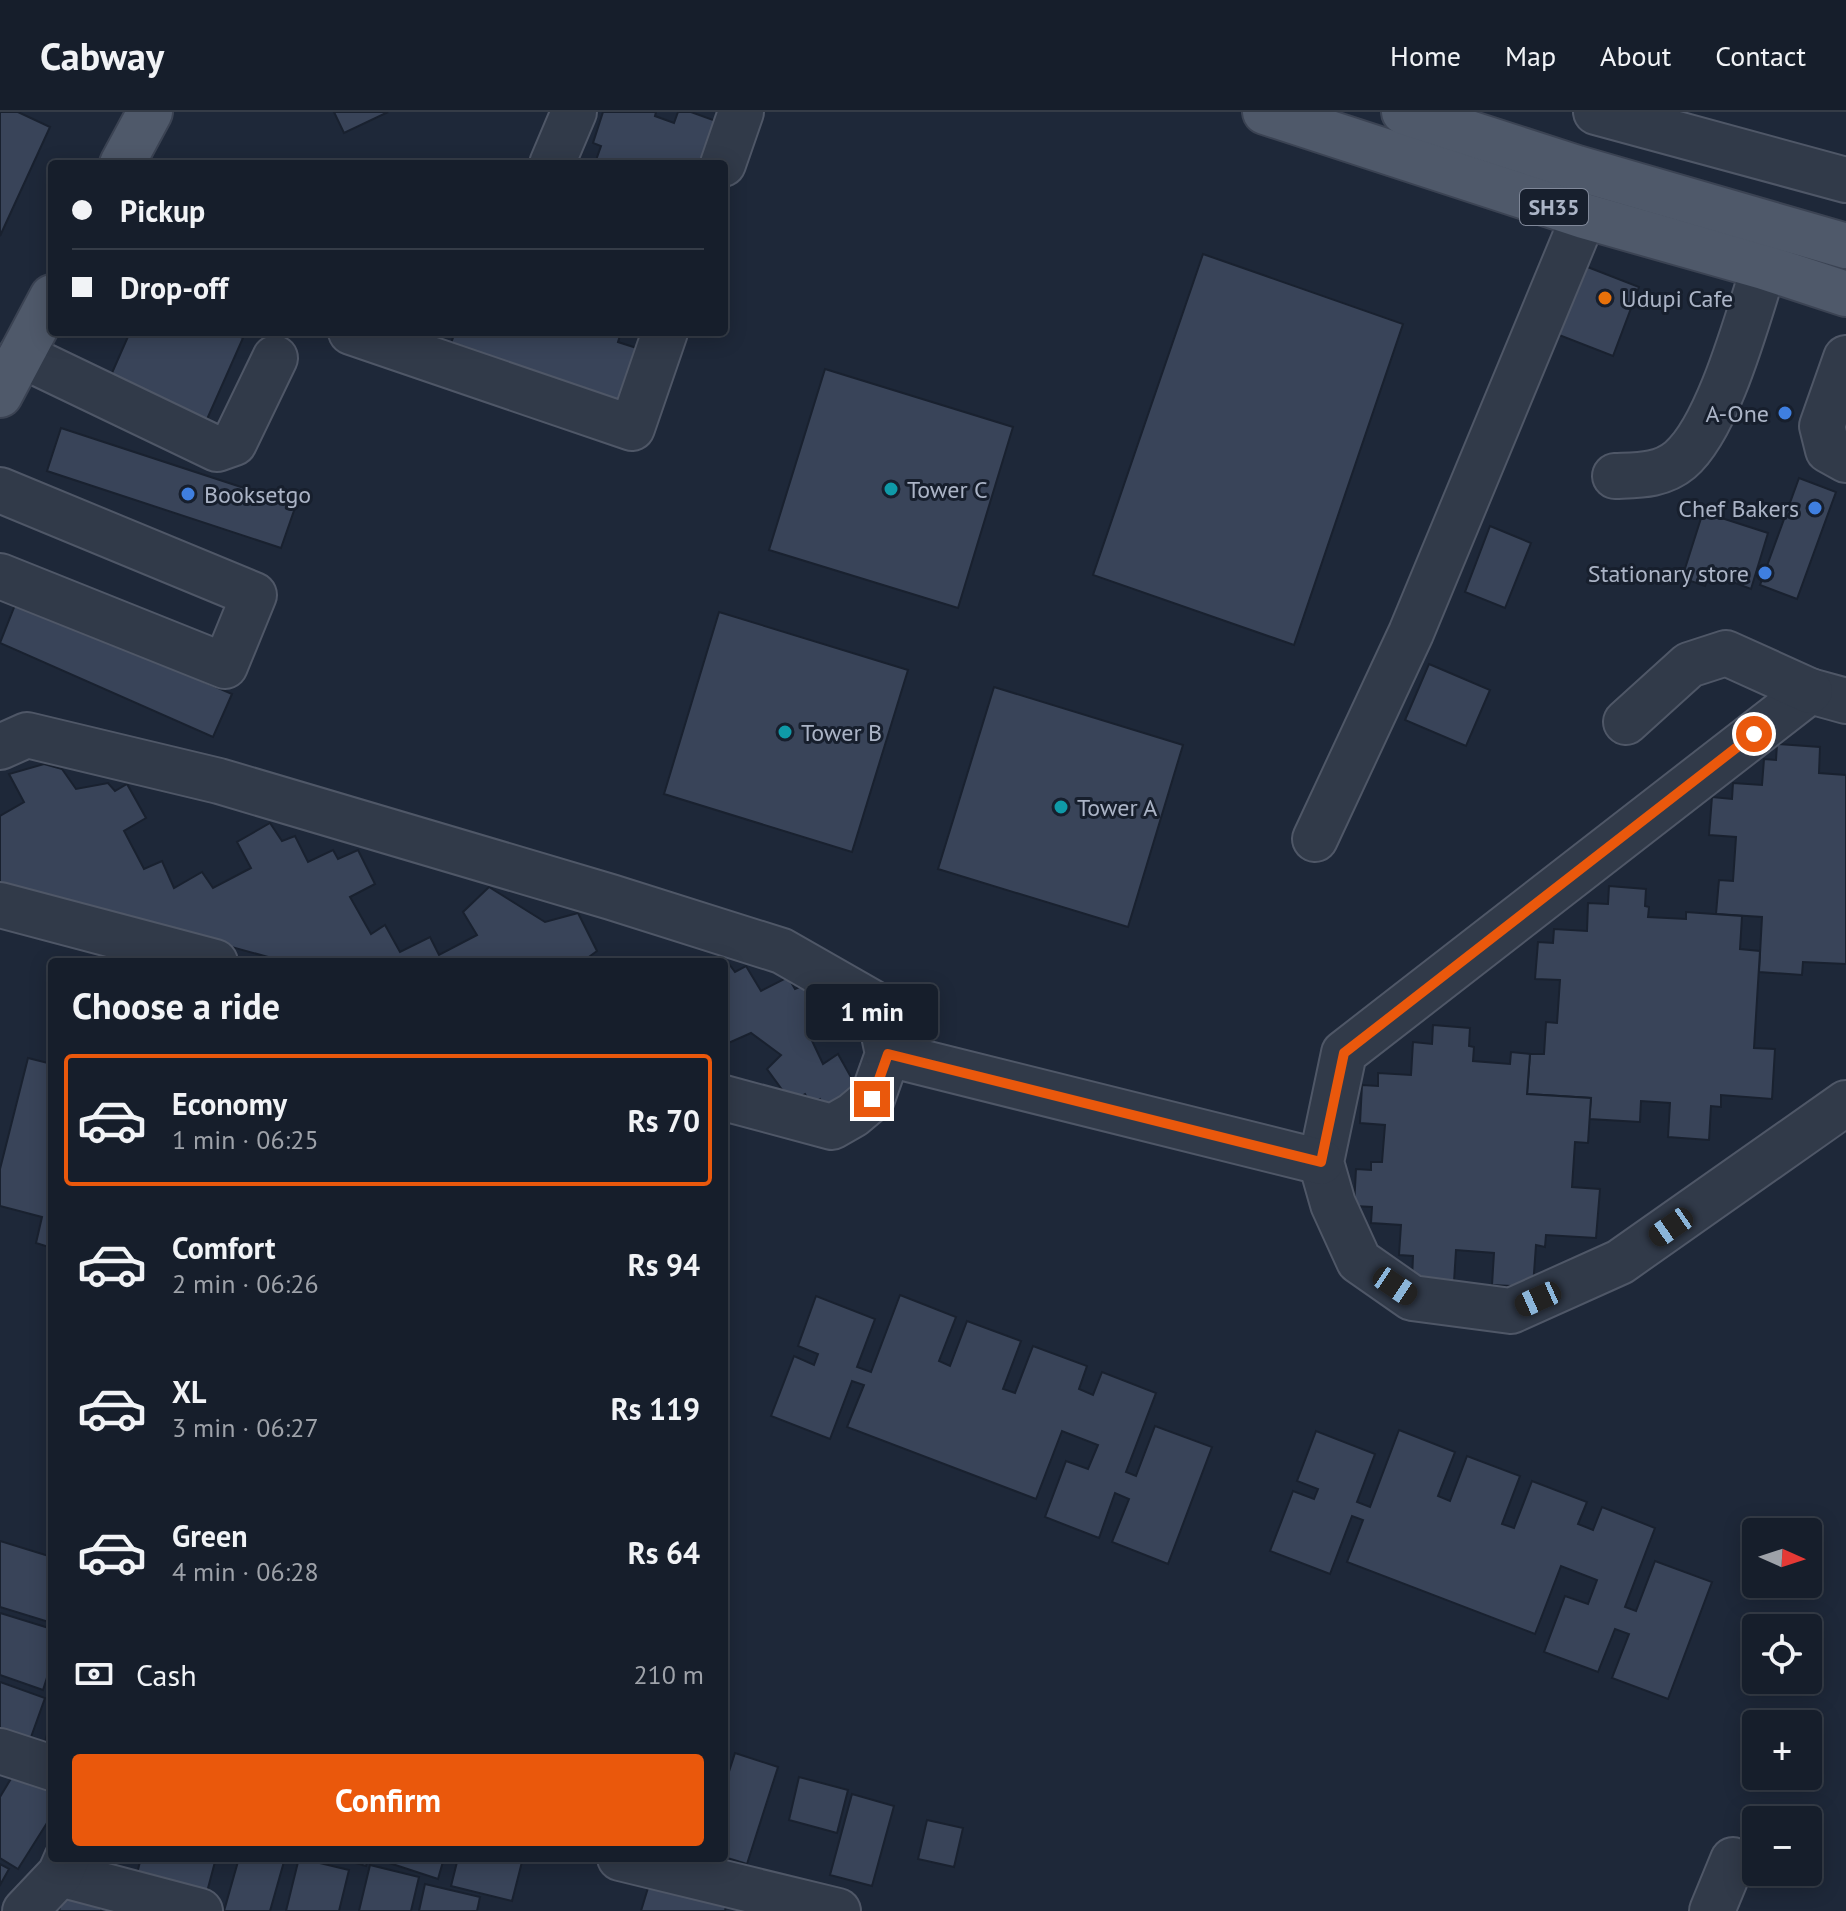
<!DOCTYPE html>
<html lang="en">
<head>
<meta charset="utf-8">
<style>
  body { margin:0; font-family:"PT Sans",sans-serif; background:#1f2733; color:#f1f3f6; height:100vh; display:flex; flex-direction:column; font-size:30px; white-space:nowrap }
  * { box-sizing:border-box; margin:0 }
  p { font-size:26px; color:#9ea2a9 }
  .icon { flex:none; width:44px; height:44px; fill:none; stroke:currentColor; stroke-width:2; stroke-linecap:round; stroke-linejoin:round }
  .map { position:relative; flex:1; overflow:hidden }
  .panel { position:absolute; left:48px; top:846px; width:680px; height:904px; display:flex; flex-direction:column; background:#161e2b; border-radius:8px; box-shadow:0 4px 20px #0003,0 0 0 2px #353c47 }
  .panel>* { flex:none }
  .hud { position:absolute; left:48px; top:48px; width:680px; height:176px; border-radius:8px; box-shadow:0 4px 20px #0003,0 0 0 2px #353c47; display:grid; align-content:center; height:176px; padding:0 24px; background:#161e2b }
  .needle { width:52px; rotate:93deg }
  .controls { position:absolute; left:1742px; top:1406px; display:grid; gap:16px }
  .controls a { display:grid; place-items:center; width:80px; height:80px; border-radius:8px; background:#161e2b; box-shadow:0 4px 20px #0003,0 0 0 2px #353c47; font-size:40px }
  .end { position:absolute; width:36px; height:36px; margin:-18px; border:10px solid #ea580c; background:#fff; box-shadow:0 0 0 4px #fff }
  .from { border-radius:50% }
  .bubble { position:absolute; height:56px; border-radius:8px; background:#161e2b; box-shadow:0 4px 20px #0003,0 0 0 2px #353c47; font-size:26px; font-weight:600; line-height:56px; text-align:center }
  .car { position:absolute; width:24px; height:48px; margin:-24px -12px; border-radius:10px; box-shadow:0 0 6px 2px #0007; background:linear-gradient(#222 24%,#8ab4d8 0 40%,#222 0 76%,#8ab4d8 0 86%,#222 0) }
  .hud b { display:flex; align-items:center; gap:28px; height:76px; font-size:30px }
  .hud b+b { border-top:2px solid #353c47 }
  .hud i { width:20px; height:20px; background:#f1f3f6 }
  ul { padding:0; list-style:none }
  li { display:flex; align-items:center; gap:24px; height:132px; margin:0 16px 12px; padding:0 8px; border:4px solid transparent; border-radius:8px }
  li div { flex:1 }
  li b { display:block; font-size:30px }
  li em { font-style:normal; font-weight:600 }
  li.on { border-color:#ea580c }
  li>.icon { width:72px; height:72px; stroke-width:1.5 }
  h2 { padding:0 24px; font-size:36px; line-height:96px }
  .pay { display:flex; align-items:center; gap:20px; height:88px; padding:0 24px; font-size:30px }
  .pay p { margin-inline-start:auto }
  .primary-button { display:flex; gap:16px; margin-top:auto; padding:16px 24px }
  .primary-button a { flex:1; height:92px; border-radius:8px; background:#ea580c; color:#fff; font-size:32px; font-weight:600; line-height:92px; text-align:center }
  header { display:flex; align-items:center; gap:48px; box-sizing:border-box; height:112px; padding:0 40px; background:#161e2b; border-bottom:2px solid #353c47 }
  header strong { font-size:38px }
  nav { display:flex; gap:44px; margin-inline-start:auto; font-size:28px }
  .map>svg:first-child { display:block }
</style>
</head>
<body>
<header>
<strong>Cabway</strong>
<nav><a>Home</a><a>Map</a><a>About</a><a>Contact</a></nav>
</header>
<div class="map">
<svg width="1846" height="1799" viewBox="0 0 1846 1799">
  <rect width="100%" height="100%" fill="#1e2839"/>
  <g fill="#394459" stroke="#19212f" stroke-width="2">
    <path d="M0,0H18L50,15L0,124Z"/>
    <path d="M334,0H388L344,21Z"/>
    <path d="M603,0H656L655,4L674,11L678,0H691L716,9L702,52H598L595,51L601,34L593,31Z"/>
    <path d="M1203,142L1403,212L1294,533L1093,463Z"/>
    <path d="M1585,154L1639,175L1613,244L1559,223Z"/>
    <path d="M130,220H230L243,226L204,314L108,270Z"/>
    <path d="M455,220H621L618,230L646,239L626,300L448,240Z"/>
    <path d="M825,257L1013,315L958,496L769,438Z"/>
    <path d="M61,316L296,393L281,436L47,359Z"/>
    <path d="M1799,366L1836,380L1797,487L1760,473Z"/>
    <path d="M1703,400L1768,421L1751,477L1709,461L1705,474L1682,466Z"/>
    <path d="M1490,414L1531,431L1505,496L1465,480Z"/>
    <path d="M17,488L232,582L213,625L0,531Z"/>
    <path d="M719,500L908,558L852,740L664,682Z"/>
    <path d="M1429,552L1490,578L1466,634L1405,608Z"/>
    <path d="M994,575L1183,633L1128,815L938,757Z"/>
    <path d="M1777,632L1820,635L1819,661L1846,663V852L1803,850L1802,863L1759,860L1762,805L1716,802L1719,768L1733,769L1736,725L1709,723L1712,685L1732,687L1733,671L1762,673L1764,647L1776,648Z"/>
    <path d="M44,652L62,657L76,677L108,671L115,679L127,672L146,706L124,719L144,757L162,749L174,776L202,760L213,776L251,756L237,730L270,711L282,729L295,724L308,750L333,738L338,747L358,738L375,772L350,785L371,822L385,813L400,840L430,825L439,843L477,823L463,800L489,775L545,810L578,801L597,839L582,850H286L0,771V704L24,690L9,662Z"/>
    <path d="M1609,774L1646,777L1645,794L1649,795L1648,805L1686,807V800L1742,804L1740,837L1760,839L1754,936L1775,937L1772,987L1721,983V995L1711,994L1709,1028L1668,1025L1670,991L1641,989L1640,1010L1589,1007L1591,986L1527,982L1530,942H1544L1546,910L1557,911L1560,868L1535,867L1538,830L1553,831L1554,817L1587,819L1588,791L1608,792Z"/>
    <path d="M723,844L735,860L746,854L761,879L788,865L795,877L809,871L826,902L806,916L823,952L838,942L861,983L828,1001L820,987L811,992L805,982L791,990L767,957L781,943L751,921L724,933V850H708Z"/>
    <path d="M1433,913L1470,916L1469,934L1474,935L1473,949L1510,952L1511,940L1530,942L1527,982L1591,986L1588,1031L1575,1030L1572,1075L1600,1077L1596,1126L1546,1123L1545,1135L1536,1133L1533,1175L1492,1173L1494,1141L1456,1138L1454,1170L1412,1167L1413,1144L1399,1143L1401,1113L1371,1111L1372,1095L1354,1094L1356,1057L1371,1058V1050H1382L1385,1013L1360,1011L1362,973L1378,974V961L1411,963L1413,930L1432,932Z"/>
    <path d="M28,946L52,952V1136L36,1131L42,1105L0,1094V1057Z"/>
    <path d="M900,1183L956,1205L939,1249L950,1254L967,1209L1021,1229L1003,1277L1015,1281L1033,1234L1087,1254L1079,1277L1093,1283L1102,1260L1156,1281L1126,1360L1136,1364L1155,1314L1212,1335L1168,1452L1112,1430L1129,1387L1115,1381L1099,1426L1045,1405L1066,1349L1088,1357L1098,1333L1062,1319L1036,1387L847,1315L864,1273L852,1269L830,1327L771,1304L794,1244L814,1253L818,1242L798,1234L816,1184L875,1207L857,1255L871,1260Z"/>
    <path d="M1399,1318L1455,1340L1438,1384L1450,1389L1467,1344L1520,1364L1502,1412L1514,1416L1532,1369L1587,1390L1578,1412L1593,1418L1602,1395L1655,1416L1625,1495L1636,1499L1655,1449L1712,1470L1668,1587L1612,1566L1629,1522L1615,1517L1598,1560L1544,1540L1565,1484L1588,1492L1597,1468L1561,1454L1535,1522L1347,1450L1363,1408L1352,1404L1330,1462L1270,1439L1293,1379L1314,1387L1318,1377L1297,1369L1316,1319L1375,1342L1357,1390L1370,1395Z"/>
    <path d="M0,1429L52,1445V1511L0,1495Z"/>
    <path d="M0,1501L52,1517V1550L43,1578L0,1563Z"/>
    <path d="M0,1570L45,1586L26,1639L0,1630Z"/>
    <path d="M52,1605V1647L41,1644Z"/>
    <path d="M735,1641L778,1655L747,1752L724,1745V1675Z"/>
    <path d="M18,1655L52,1677V1703L18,1757L0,1746V1685Z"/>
    <path d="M799,1665L848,1678L837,1721L789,1708Z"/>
    <path d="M852,1682L894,1694L872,1774L830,1763Z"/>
    <path d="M927,1708L963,1716L954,1755L918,1747Z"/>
    <path d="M141,1746H216L203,1795L133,1777Z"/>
    <path d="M239,1746H285L270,1799H224Z"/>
    <path d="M299,1746L349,1758L339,1799H286Z"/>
    <path d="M339,1746H368L366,1754Z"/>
    <path d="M374,1746H444L438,1767Z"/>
    <path d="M458,1746H523L512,1789L451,1774Z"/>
    <path d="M0,1752L9,1757L0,1773Z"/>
    <path d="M370,1753L419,1765L411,1799H359Z"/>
    <path d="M651,1766L727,1790L725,1799H641Z"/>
    <path d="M425,1772L480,1785L477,1799H419Z"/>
    <path d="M65,1777L104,1789L101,1799H59Z"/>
  </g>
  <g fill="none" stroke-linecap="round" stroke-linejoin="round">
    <defs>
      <g id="minor">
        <path d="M1596,0L1846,68"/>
        <path d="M552,52L574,0"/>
        <path d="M723,52L741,0"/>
        <path d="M351,220L632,316L665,220"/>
        <path d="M21,243L217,337L234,331L275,246"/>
        <path d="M1846,246L1822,314L1828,338L1846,348"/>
        <path d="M1615,364C1638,363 1661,364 1680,348C1719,315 1748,204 1764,155"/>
        <path d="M0,378L254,483L225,554L0,464"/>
        <path d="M1846,589L1810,579L1344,941L1321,1050L1333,1092L1359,1149L1412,1186L1511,1199L1620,1150L1846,991"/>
        <path d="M1626,610L1689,553L1726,541L1810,579"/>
        <path d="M0,635L27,623L219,669L611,785L782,839L873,891L880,904L888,942L872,987L853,1003L832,1015L724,986"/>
        <path d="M1315,727L1411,521L1584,104"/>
        <path d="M0,793L215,850"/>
        <path d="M888,942L1321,1050"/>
        <path d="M0,1639L52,1656"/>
        <path d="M620,1746L838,1799"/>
        <path d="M60,1762L200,1799"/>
        <path d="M25,1799L60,1762L67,1746"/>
        <path d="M1712,1799L1733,1748"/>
      </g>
      <g id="major">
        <path d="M1265,0L1584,104L1764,155L1846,182"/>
        <path d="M1404,0L1577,56L1846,134"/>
        <path d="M122,52L150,0"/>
        <path d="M0,283L52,185"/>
      </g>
    </defs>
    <use href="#minor" stroke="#4f5767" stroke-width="48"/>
    <use href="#major" stroke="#3b4353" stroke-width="48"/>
    <use href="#minor" stroke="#313a49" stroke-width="44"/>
    <use href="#major" stroke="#4f596a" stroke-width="44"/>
  </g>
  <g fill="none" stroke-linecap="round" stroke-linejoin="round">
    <path stroke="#ea580c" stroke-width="10" d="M872,987L888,942L1321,1050L1344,941L1754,622"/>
  </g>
  <circle fill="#e8710a" stroke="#171f2d" stroke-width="3" cx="1605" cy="186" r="8"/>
  <g fill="#3f7fe0" stroke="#171f2d" stroke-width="3">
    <circle cx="1785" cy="301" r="8"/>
    <circle cx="188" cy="382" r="8"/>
    <circle cx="1815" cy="396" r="8"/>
    <circle cx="1765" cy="461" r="8"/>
  </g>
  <g fill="#0f9aa8" stroke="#171f2d" stroke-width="3">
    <circle cx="891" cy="377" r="8"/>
    <circle cx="785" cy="620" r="8"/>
    <circle cx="1061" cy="695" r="8"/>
  </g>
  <g text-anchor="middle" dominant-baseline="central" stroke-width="6" stroke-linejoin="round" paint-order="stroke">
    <rect fill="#171f2d" stroke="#7f8798" stroke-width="2" x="1520" y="77" width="68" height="36" rx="6"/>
    <g font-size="22" font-weight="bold" fill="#abb4c6">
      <text x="1554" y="95">SH35</text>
    </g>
    <g font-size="24" fill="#abb4c6" stroke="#171f2d" text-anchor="start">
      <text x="1621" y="186">Udupi Cafe</text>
      <text x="1769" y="301" text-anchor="end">A-One</text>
      <text x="907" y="377">Tower C</text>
      <text x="204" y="382">Booksetgo</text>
      <text x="1799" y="396" text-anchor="end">Chef Bakers</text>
      <text x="1749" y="461" text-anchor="end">Stationary store</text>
      <text x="801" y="620">Tower B</text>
      <text x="1077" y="695">Tower A</text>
    </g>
  </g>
</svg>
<div class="controls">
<a><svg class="needle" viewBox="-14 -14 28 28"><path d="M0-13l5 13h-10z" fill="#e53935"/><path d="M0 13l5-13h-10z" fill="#9ea2a9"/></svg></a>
<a><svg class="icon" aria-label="locate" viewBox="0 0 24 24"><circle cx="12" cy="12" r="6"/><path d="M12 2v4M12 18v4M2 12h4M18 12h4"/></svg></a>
<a>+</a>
<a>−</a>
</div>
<i class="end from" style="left:1754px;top:622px"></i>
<i class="end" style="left:872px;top:987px"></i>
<div class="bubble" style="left:806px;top:872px;width:132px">1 min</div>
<i class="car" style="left:1671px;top:1115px;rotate:235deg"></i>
<i class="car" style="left:1395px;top:1174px;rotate:124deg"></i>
<i class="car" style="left:1538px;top:1187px;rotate:246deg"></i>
<div class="hud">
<b><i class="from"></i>Pickup</b>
<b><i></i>Drop-off</b>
</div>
<section class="panel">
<h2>Choose a ride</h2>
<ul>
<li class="on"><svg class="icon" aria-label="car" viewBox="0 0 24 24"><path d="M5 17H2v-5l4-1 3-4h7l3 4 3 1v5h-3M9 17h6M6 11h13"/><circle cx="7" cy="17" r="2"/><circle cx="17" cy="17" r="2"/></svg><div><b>Economy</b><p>1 min · 06:25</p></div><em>Rs 70</em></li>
<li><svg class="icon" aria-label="car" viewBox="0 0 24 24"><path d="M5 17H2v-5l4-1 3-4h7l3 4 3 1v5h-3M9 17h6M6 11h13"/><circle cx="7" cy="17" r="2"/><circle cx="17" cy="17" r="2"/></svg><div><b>Comfort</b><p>2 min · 06:26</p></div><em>Rs 94</em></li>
<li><svg class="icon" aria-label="car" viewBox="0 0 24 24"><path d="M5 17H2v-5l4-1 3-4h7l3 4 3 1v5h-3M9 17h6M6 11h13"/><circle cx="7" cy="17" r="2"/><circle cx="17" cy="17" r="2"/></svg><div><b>XL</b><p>3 min · 06:27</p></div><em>Rs 119</em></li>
<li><svg class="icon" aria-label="car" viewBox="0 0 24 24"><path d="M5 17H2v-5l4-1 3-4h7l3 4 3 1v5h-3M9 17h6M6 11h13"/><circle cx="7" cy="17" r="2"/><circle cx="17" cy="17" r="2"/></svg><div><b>Green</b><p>4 min · 06:28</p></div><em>Rs 64</em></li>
</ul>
<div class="pay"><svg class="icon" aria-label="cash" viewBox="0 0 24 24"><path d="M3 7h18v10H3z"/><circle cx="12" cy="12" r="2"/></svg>Cash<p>210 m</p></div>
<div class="primary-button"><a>Confirm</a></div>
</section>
</div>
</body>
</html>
